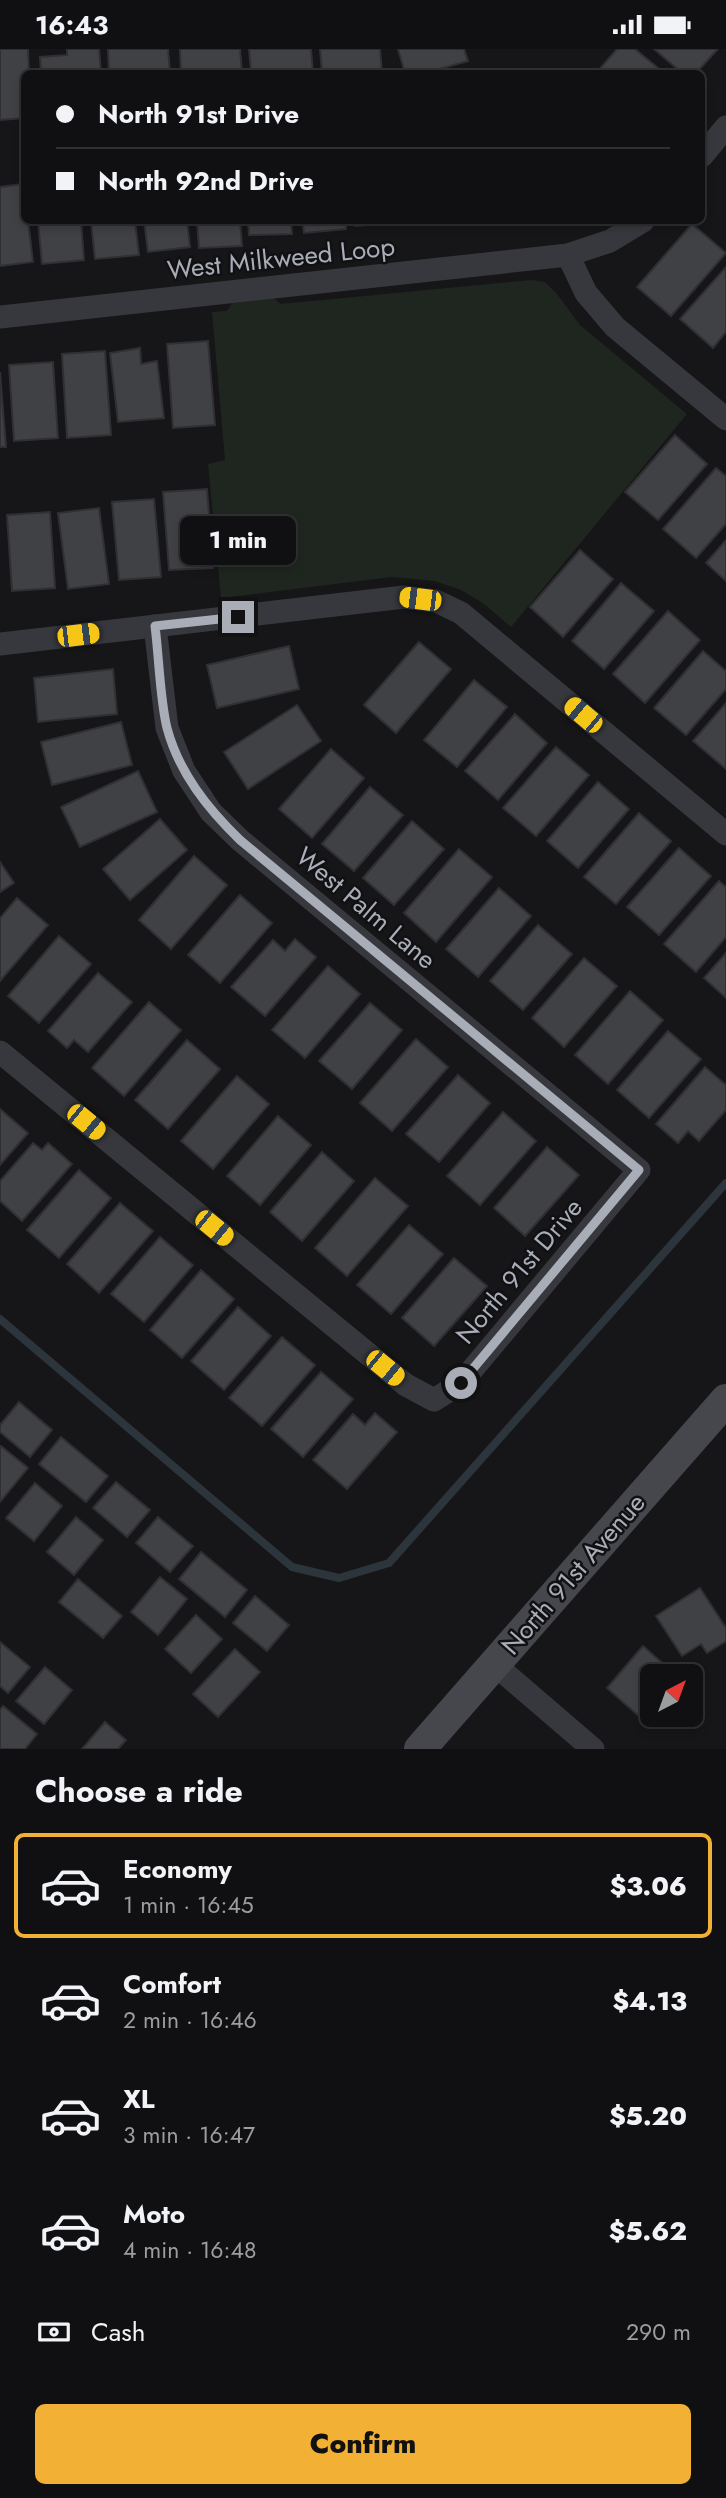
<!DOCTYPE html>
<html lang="en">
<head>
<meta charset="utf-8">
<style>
  body { margin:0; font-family:Jost,sans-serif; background:#1e1e20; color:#f1f3f6; height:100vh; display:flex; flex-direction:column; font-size:26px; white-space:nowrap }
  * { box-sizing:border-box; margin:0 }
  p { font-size:23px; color:#9c9d9f }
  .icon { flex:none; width:38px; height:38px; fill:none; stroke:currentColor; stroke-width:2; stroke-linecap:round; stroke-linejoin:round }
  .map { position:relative; height:1700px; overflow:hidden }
  .sheet { display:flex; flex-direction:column; background:#101012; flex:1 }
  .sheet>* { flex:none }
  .hud { position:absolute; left:21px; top:21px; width:684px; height:154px; border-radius:10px; box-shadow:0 4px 10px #0003,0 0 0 2px #303032; display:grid; align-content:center; height:154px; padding:0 35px; background:#101012 }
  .needle { width:46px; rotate:41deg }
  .tools { position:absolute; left:640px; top:1615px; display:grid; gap:14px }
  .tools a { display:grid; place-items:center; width:63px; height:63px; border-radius:10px; background:#101012; box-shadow:0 4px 10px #0003,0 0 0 2px #303032; font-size:35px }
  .end { position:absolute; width:32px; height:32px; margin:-16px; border:9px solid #a8adb8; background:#111; box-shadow:0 0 0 4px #111 }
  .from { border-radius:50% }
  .bubble { position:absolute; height:49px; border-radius:10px; background:#101012; box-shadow:0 4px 10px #0003,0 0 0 2px #303032; font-size:23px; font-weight:800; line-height:49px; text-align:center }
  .car { position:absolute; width:21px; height:42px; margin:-21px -10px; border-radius:9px; box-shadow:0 0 5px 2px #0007; background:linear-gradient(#f5c518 24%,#345 0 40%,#f5c518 0 76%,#345 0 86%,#f5c518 0) }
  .hud b { display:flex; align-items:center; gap:24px; height:66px; font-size:26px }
  .hud b+b { border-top:2px solid #303032 }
  .hud i { width:18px; height:18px; background:#f1f3f6 }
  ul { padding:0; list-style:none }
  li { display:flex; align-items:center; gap:21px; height:105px; margin:0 14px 10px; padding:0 21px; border:4px solid transparent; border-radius:10px }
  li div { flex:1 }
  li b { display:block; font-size:26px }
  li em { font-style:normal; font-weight:800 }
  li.selected { border-color:#f2b134 }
  li>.icon { width:63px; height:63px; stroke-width:1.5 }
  h2 { padding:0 35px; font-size:32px; line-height:84px }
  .pay { display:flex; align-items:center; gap:18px; height:77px; padding:0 35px; font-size:26px }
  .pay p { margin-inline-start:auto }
  .cta { display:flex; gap:14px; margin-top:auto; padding:14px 35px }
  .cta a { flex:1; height:80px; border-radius:10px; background:#f2b134; color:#111; font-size:28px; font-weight:800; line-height:80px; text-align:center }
  .status { display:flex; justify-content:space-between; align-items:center; height:49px; padding:0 35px; background:#101012; direction:ltr }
  .status svg { height:19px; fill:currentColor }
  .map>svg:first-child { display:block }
</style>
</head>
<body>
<div class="status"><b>16:43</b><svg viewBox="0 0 49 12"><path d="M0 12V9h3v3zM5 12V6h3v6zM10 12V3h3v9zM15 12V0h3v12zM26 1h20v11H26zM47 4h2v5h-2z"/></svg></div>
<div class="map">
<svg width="726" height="1700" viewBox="0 0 726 1700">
  <rect width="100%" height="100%" fill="#161618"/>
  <path fill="#1e261f" d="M532,231L545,233L557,245L580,276L687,365L511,578L484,555L461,541L435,532L392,528L221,549L208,415L225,411L212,263L227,262L232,254L273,249L281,255Z"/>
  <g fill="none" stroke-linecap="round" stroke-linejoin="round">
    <path stroke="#2c353c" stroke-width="8" d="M0,1270L292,1518L339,1529L389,1514L726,1134"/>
  </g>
  <g fill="#404145" stroke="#303034" stroke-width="2">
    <path d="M0,0H28L29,24H24V69L0,71Z"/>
    <path d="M67,0H99L101,24H41L40,8L67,6Z"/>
    <path d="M108,0H168L170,24H109Z"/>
    <path d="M180,0H240L242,24H181Z"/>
    <path d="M249,0H311L313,24H251Z"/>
    <path d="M320,0H380L382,24H322Z"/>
    <path d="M398,0H464L468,12L425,24H405Z"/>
    <path d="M617,0H635L664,24H599L597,23Z"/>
    <path d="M654,0H716L717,1L696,24H682Z"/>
    <path d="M24,135V172H28L33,213L0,217V138Z"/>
    <path d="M38,172H81L84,211L42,215Z"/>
    <path d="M91,172H135L139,206L95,210Z"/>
    <path d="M144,172H187L190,198L148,203Z"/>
    <path d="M197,172H240L242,197L199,199Z"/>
    <path d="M248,172H291L292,185L249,186Z"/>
    <path d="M302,172H346V180L304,184Z"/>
    <path d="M355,172H398V174L355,177Z"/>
    <path d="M692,175L726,204L671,267L637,238Z"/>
    <path d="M726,218V283L713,299L680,270Z"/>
    <path d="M208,292L215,376L173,379L167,295Z"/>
    <path d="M140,299L141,315L157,312L164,369L118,373L110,304Z"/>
    <path d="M105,302L111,386L67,389L62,305Z"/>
    <path d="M53,313L58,389L14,392L9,316Z"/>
    <path d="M0,323L6,398H0Z"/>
    <path d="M675,386L707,415L658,471L625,443Z"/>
    <path d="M716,419L726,427V475L696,509L663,480Z"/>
    <path d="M207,440L213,519L169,521L163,443Z"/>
    <path d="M154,450L161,528L119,531L112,453Z"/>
    <path d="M99,459L109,535L68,540L58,464Z"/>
    <path d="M50,463L55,539L12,542L7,466Z"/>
    <path d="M726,491V532L706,514Z"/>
    <path d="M580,501L613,530L563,588L530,558Z"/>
    <path d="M621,534L654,562L604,620L572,592Z"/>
    <path d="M668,562L700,591L645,654L613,625Z"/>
    <path d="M419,593L451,620L396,684L364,656Z"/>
    <path d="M289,597L299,640L217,659L207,616Z"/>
    <path d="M703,602L726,622V640L686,686L654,659Z"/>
    <path d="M113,620L117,665L38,673L34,629Z"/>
    <path d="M474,631L507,658L457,718L424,691Z"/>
    <path d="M726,654V720L693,692Z"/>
    <path d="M297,656L321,692L248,740L224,703Z"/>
    <path d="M515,665L547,694L498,751L465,722Z"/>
    <path d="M121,673L132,716L52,736L41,693Z"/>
    <path d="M556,698L589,726L536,787L503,759Z"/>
    <path d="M331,700L364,729L312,789L279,760Z"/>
    <path d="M138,722L157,763L80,798L61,758Z"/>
    <path d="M598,733L629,760L578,819L547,792Z"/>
    <path d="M370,738L403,766L354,822L322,795Z"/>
    <path d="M639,764L671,792L616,855L584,828Z"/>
    <path d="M160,770L187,801L130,851L103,820Z"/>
    <path d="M412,772L444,800L394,856L363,829Z"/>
    <path d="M679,799L711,827L659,886L627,858Z"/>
    <path d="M459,800L492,828L436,893L404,864Z"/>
    <path d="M194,807L227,836L171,900L139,871Z"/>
    <path d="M0,813L14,834L0,843Z"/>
    <path d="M719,832L726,838V888L696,923L664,895Z"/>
    <path d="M499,839L531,867L478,928L446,900Z"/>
    <path d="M240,846L272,874L220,934L188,906Z"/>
    <path d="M17,849L48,876L0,932V869Z"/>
    <path d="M538,876L572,905L523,961L490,932Z"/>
    <path d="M59,887L91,915L39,974L8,947Z"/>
    <path d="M295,890L316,908L265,967L231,938L273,891L285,902Z"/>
    <path d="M726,904V949L704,929Z"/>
    <path d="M584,909L617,937L564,998L532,969Z"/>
    <path d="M328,917L360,945L305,1009L272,981Z"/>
    <path d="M98,924L132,953L88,1003L74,991L67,999L48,982Z"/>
    <path d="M630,942L663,971L608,1035L575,1006Z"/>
    <path d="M149,953L181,981L124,1047L92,1019Z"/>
    <path d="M370,954L402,981L352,1040L319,1012Z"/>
    <path d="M668,982L701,1010L649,1069L617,1041Z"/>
    <path d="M416,990L448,1018L392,1082L360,1054Z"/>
    <path d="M187,991L220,1020L168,1080L135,1051Z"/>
    <path d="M705,1018L726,1036V1061L699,1092L688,1082L678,1094L656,1075Z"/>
    <path d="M458,1026L490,1054L439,1113L406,1085Z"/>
    <path d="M237,1027L269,1055L213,1120L181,1092Z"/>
    <path d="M0,1060L28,1084L0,1116Z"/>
    <path d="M503,1063L536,1092L480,1156L447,1127Z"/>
    <path d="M278,1067L311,1096L260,1156L227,1127Z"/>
    <path d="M33,1094L42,1101L48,1094L72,1115L22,1172L0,1152V1132Z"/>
    <path d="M547,1098L579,1126L525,1187L494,1159Z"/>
    <path d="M322,1103L354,1132L302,1192L270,1163Z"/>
    <path d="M79,1121L111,1149L59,1209L27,1181Z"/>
    <path d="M375,1129L408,1157L347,1227L315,1199Z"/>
    <path d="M120,1154L153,1182L99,1244L67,1215Z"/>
    <path d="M409,1176L443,1205L391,1265L357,1236Z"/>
    <path d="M160,1188L193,1216L144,1273L111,1245Z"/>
    <path d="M454,1209L487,1237L434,1297L402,1269Z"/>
    <path d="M201,1221L234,1250L182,1309L150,1281Z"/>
    <path d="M238,1258L271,1287L224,1341L191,1312Z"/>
    <path d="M282,1288L315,1316L262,1377L229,1349Z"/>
    <path d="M321,1323L353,1350L303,1408L271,1380Z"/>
    <path d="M19,1353L52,1381L30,1408L0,1383V1376Z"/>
    <path d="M375,1364L397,1383L347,1440L313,1411L353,1365L365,1376Z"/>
    <path d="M61,1388L108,1427L86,1453L39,1415Z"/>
    <path d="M1,1397L28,1419L0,1453V1398Z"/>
    <path d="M116,1433L150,1461L127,1488L93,1459Z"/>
    <path d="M35,1434L62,1457L34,1492L6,1469Z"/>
    <path d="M76,1468L103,1491L74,1526L47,1503Z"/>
    <path d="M158,1468L193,1497L170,1523L136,1494Z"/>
    <path d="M201,1503L247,1541L225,1568L179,1530Z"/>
    <path d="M160,1528L187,1550L158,1586L131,1563Z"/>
    <path d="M78,1530L122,1567L103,1589L59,1553Z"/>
    <path d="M700,1539L726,1579V1592L707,1604L701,1595L682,1607L656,1567Z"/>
    <path d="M255,1547L289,1576L267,1602L233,1574Z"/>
    <path d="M196,1566L222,1590L191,1624L165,1600Z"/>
    <path d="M0,1593L30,1618L8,1644L0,1637Z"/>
    <path d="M643,1597L678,1628H653V1666H656L648,1675L607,1639Z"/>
    <path d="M235,1600L260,1623L218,1668L193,1645Z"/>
    <path d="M45,1618L72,1641L44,1675L16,1652Z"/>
    <path d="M3,1657L37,1685L25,1700H0V1661Z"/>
    <path d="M105,1673L126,1691L118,1700H82Z"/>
  </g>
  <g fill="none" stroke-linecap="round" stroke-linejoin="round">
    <g stroke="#37383d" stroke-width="23">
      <path d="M702,107L726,78"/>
      <path d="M568,206L586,244L615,278L726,370"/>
      <path d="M0,268L568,206L610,192L643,172"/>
      <path d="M0,595L404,548L436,552L461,564L726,785"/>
      <path d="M0,1003L406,1336L434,1351L461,1334L639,1121L240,791L211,763L184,722L167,679L155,577"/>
      <path d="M494,1615L593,1700"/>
    </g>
    <path stroke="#45474d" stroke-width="32" d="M420,1700L726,1351"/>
  </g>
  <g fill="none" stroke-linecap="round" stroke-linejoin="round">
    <path stroke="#a8adb8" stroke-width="9" d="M238,568L155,577C159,608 160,651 167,679C179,724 208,760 240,791L639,1121L461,1334"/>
  </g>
  <g text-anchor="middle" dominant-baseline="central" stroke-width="5" stroke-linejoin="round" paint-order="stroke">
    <g font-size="26" fill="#a8adb8" stroke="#111113">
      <text transform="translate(281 209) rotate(-6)">West Milkweed Loop</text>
      <text transform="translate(366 859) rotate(40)">West Palm Lane</text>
      <text transform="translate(519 1222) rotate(-50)">North 91st Drive</text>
      <text transform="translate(573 1525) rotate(-49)">North 91st Avenue</text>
    </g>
  </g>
</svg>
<div class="tools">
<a><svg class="needle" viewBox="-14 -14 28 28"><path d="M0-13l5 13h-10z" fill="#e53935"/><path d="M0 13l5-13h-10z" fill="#9c9d9f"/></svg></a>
</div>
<i class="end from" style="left:461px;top:1334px"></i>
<i class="end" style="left:238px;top:568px"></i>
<div class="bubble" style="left:180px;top:467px;width:116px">1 min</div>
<i class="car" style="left:420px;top:550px;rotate:277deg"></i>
<i class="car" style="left:78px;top:586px;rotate:83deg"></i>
<i class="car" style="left:583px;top:666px;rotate:310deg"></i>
<i class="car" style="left:86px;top:1073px;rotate:129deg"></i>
<i class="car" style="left:214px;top:1179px;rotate:129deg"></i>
<i class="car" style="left:385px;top:1319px;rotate:129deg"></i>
<div class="hud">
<b><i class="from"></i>North 91st Drive</b>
<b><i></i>North 92nd Drive</b>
</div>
</div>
<section class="sheet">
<h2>Choose a ride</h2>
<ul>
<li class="selected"><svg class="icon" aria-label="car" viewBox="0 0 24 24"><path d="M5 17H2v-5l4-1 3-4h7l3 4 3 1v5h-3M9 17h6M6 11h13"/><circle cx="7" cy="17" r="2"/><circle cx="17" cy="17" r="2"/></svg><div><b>Economy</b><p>1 min · 16:45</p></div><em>$3.06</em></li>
<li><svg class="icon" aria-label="car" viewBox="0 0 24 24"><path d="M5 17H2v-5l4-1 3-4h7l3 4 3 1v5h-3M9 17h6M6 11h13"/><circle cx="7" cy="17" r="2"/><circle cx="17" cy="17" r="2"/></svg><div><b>Comfort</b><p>2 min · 16:46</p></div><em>$4.13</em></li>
<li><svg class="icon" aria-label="car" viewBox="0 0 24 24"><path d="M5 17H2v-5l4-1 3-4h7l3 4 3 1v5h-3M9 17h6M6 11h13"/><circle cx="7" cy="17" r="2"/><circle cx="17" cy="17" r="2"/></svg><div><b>XL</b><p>3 min · 16:47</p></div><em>$5.20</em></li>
<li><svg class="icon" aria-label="car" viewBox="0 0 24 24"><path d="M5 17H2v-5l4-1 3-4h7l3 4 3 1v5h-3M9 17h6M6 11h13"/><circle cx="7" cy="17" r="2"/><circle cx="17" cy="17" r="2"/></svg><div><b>Moto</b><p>4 min · 16:48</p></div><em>$5.62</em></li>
</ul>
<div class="pay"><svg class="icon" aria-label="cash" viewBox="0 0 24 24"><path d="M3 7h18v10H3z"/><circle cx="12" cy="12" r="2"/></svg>Cash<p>290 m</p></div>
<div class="cta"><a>Confirm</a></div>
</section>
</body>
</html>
